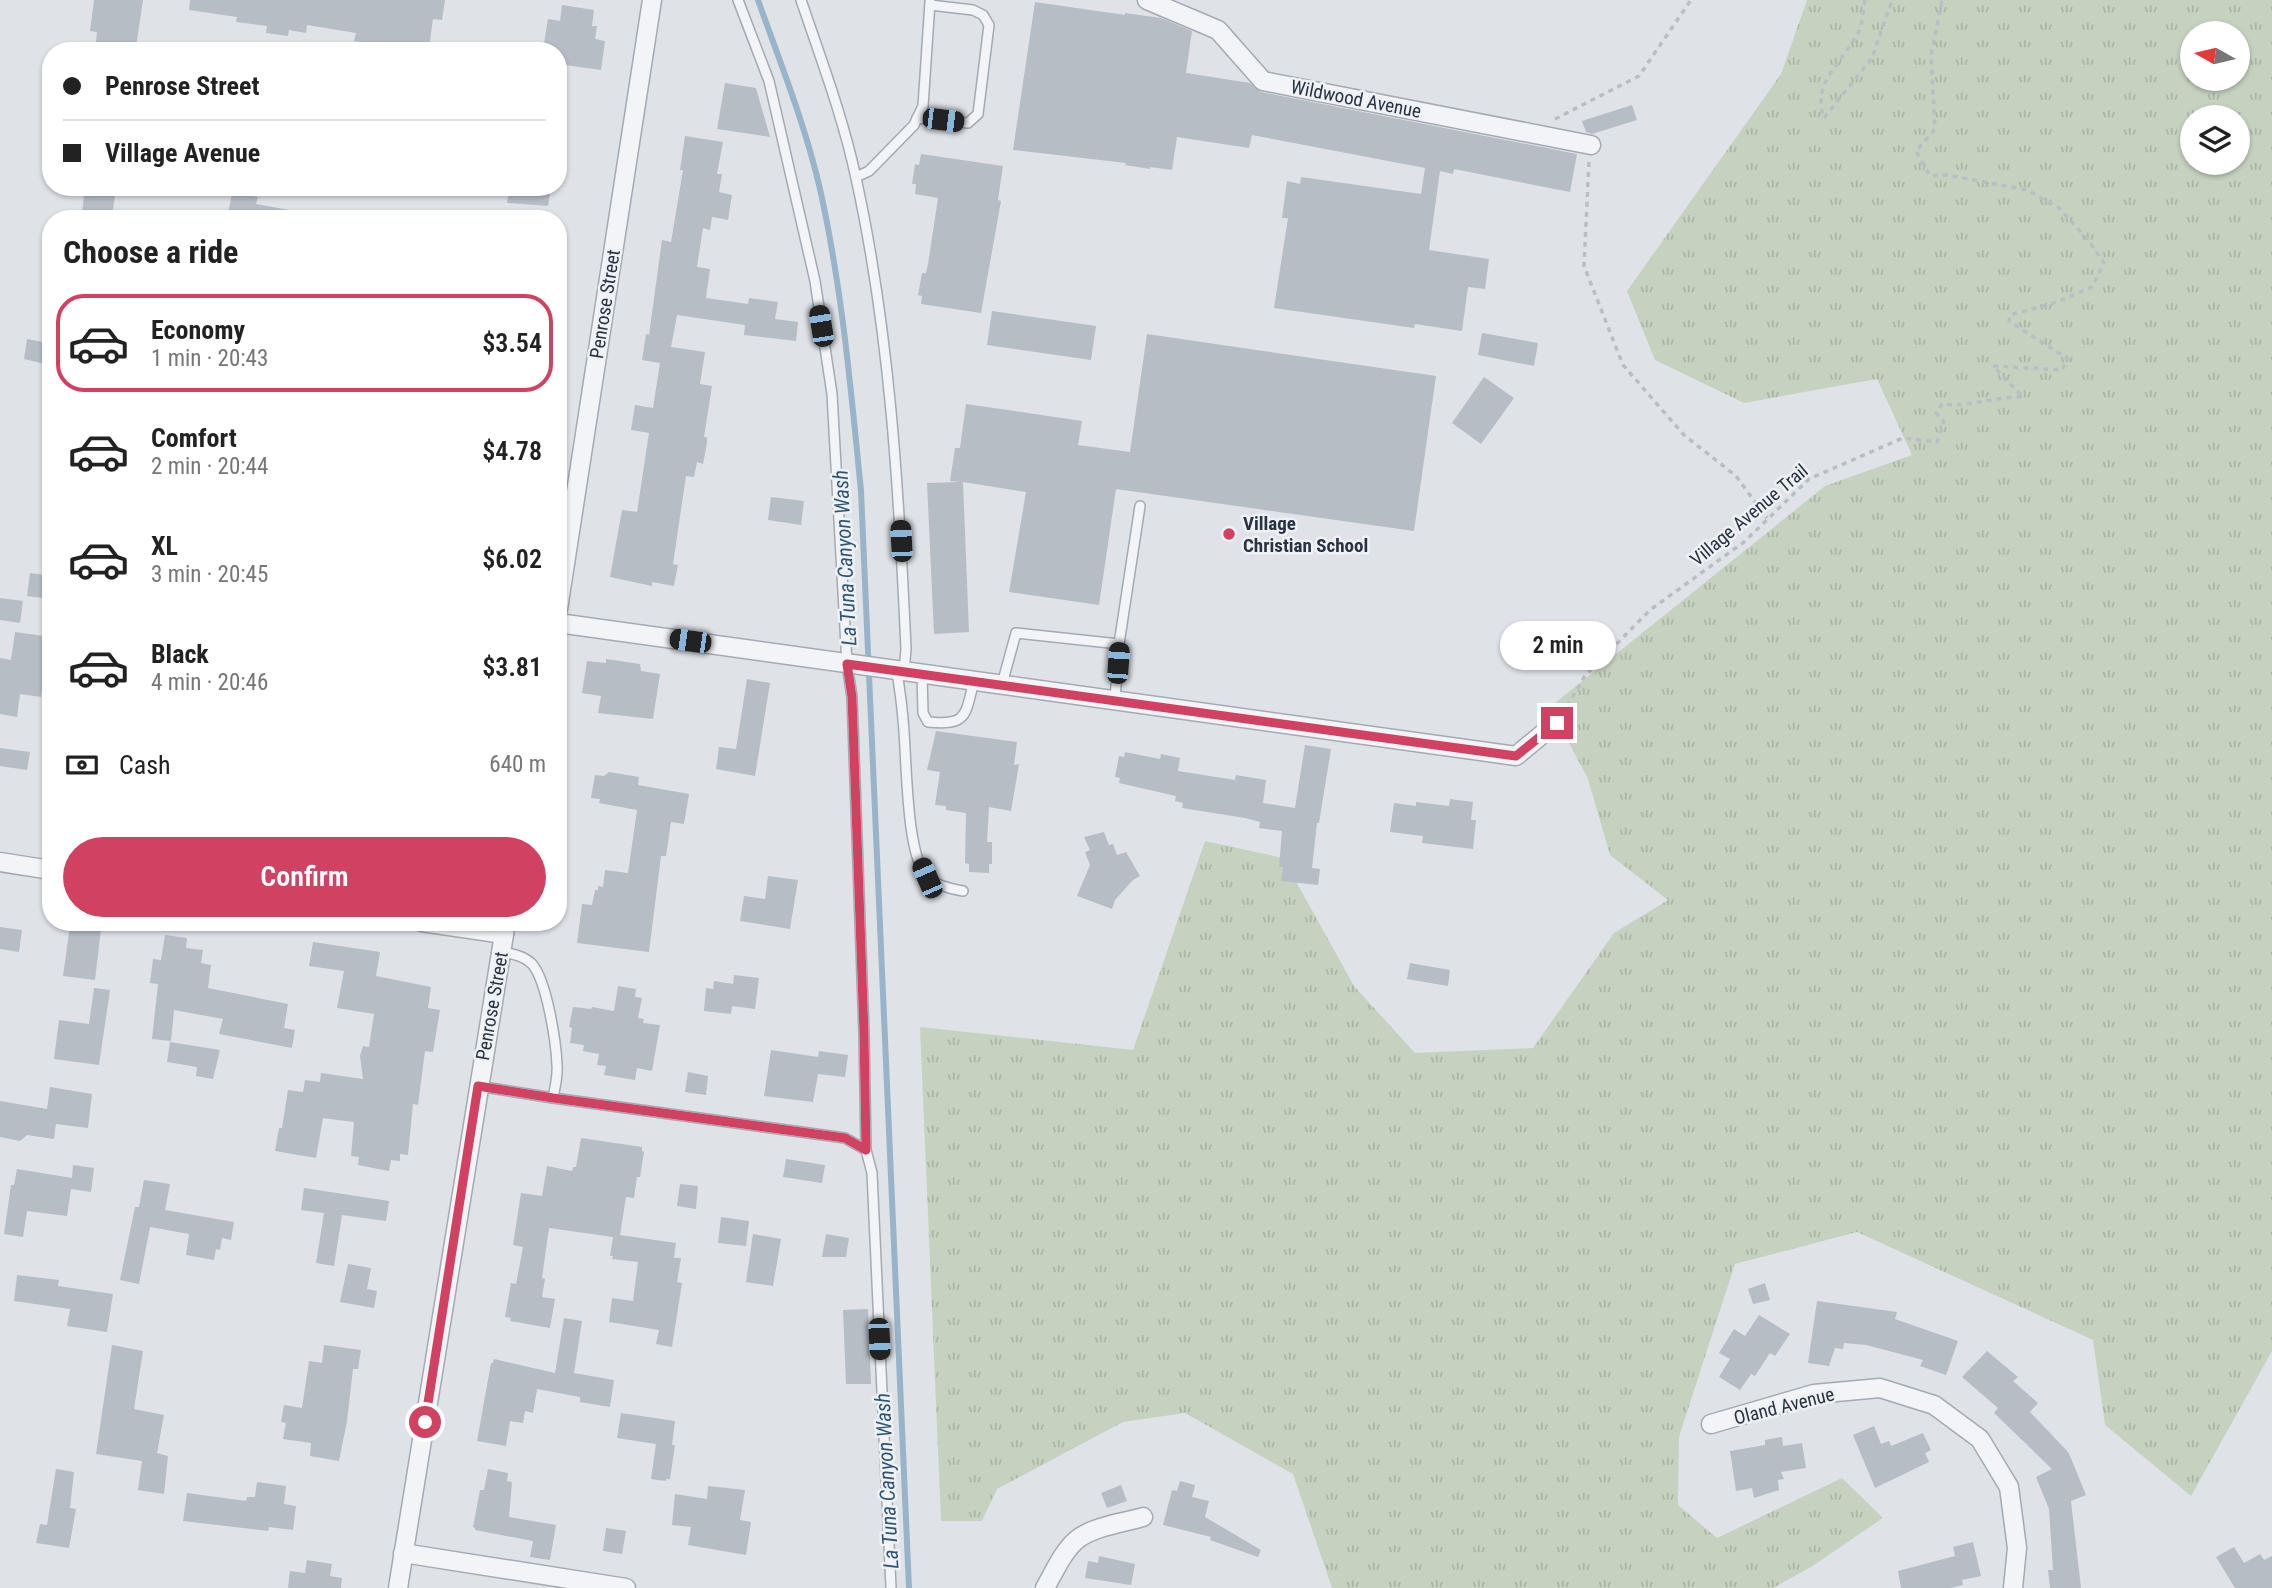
<!DOCTYPE html>
<html lang="en">
<head>
<meta charset="utf-8">
<style>
  body { margin:0; font-family:"Roboto Condensed",sans-serif; background:#f6f6f6; color:#222; height:100vh; display:flex; flex-direction:column; font-size:26px; white-space:nowrap }
  * { box-sizing:border-box; margin:0 }
  p { font-size:23px; color:#767676 }
  .icon { flex:none; width:38px; height:38px; fill:none; stroke:currentColor; stroke-width:2; stroke-linecap:round; stroke-linejoin:round }
  .map { position:relative; flex:1; overflow:hidden }
  .drawer { position:absolute; left:42px; top:210px; width:525px; height:721px; display:flex; flex-direction:column; background:#fff; border-radius:28px; box-shadow:0 2px 5px #0004 }
  .drawer>* { flex:none }
  .banner { position:absolute; left:42px; top:42px; width:525px; height:154px; border-radius:28px; box-shadow:0 2px 5px #0004; display:grid; align-content:center; height:154px; padding:0 21px; background:#fff }
  .needle { width:46px; rotate:278deg }
  .fabs { position:absolute; left:2180px; top:21px; display:grid; gap:14px }
  .fabs a { display:grid; place-items:center; width:70px; height:70px; border-radius:50%; background:#fff; box-shadow:0 2px 5px #0004; font-size:35px }
  .end { position:absolute; width:32px; height:32px; margin:-16px; border:9px solid #d04162; background:#fff; box-shadow:0 0 0 4px #fff }
  .from { border-radius:50% }
  .bubble { position:absolute; height:49px; border-radius:24px; background:#fff; box-shadow:0 2px 5px #0004; font-size:23px; font-weight:600; line-height:49px; text-align:center }
  .car { position:absolute; width:21px; height:42px; margin:-21px -10px; border-radius:9px; box-shadow:0 0 5px 2px #0007; background:linear-gradient(#222 24%,#8ab4d8 0 40%,#222 0 76%,#8ab4d8 0 86%,#222 0) }
  .banner b { display:flex; align-items:center; gap:24px; height:66px; font-size:26px }
  .banner b+b { border-top:2px solid #e0e0e0 }
  .banner i { width:18px; height:18px; background:#222 }
  ul { padding:0; list-style:none }
  li { display:flex; align-items:center; gap:21px; height:98px; margin:0 14px 10px; padding:0 7px; border:4px solid transparent; border-radius:28px }
  li div { flex:1 }
  li b { display:block; font-size:26px }
  li em { font-style:normal; font-weight:600 }
  li.on { border-color:#d04162 }
  li>.icon { width:63px; height:63px; stroke-width:1.5 }
  h2 { padding:0 21px; font-size:32px; line-height:84px }
  .pay { display:flex; align-items:center; gap:18px; height:77px; padding:0 21px; font-size:26px }
  .pay p { margin-inline-start:auto }
  .cta { display:flex; gap:14px; margin-top:auto; padding:14px 21px }
  .cta a { flex:1; height:80px; border-radius:42px; background:#d04162; color:#fff; font-size:28px; font-weight:600; line-height:80px; text-align:center }
  .map>svg:first-child { display:block }
</style>
</head>
<body>
<div class="map">
<svg width="2272" height="1588" viewBox="0 0 2272 1588">
  <defs>
    <pattern id="grass-tufts" width="24" height="20" patternUnits="userSpaceOnUse" patternTransform="scale(1.75)"><rect width="24" height="20" fill="#c6d2c0"/><path d="M3 7l-1-3M5 7V3M7 7l1-3M15 17l-1-3M17 17v-4M19 17l1-3" fill="none" stroke="#aab5a6"/></pattern>
  </defs>
  <rect width="100%" height="100%" fill="#dfe3e8"/>
  <path fill="url(#grass-tufts)" fill-rule="evenodd" d="M1807,0H2272V1351L2191,1496L2105,1425L2093,1340L1857,1232L1735,1264L1679,1437L1678,1505L1717,1538L1842,1478L1883,1518L1811,1567L1773,1588H1332L1293,1474L1185,1413L1123,1422L997,1489L982,1521H941L920,1027L1133,1050L1205,841L1283,858L1354,986L1415,1053L1533,1048L1614,933L1668,900L1610,855L1588,779L1550,707L1825,486L1912,455L1877,379L1744,403L1655,360L1627,291L1781,74ZM2193,33H2238V79H2193ZM2193,117H2238V163H2193Z"/>
  <g fill="none" stroke-linecap="round" stroke-linejoin="round">
    <path stroke="#99b4c9" stroke-width="6" d="M758,0C780,62 805,124 820,189C842,288 851,390 861,491L909,1588"/>
  </g>
  <g fill="#b6bdc5">
    <path d="M94,0H143L136,47L96,42L97,32L90,31Z"/>
    <path d="M190,0H445L442,20L433,19L429,48L427,51H413L354,41L356,33L307,25L306,33L289,30L288,36L266,33L267,26L236,22L237,17L189,10Z"/>
    <path d="M1035,2L1125,15V13L1161,18L1192,31L1186,73L1250,83L1261,92L1577,154L1570,192L1454,169L1453,174L1440,171L1429,250L1489,259L1485,289L1468,287L1462,331L1415,324L1414,328L1274,308L1288,218H1282L1287,181L1300,184L1301,177L1421,194L1425,168L1252,135L1249,148L1177,137L1172,170L1150,167V169L1125,165L1126,163L1013,150Z"/>
    <path d="M562,5L594,10L592,26H597L595,39L605,41L601,70L558,64V51L543,49L548,19L560,21Z"/>
    <path d="M725,83L756,88L770,137L717,129Z"/>
    <path d="M1632,105L1637,120L1592,134L1586,132L1582,121Z"/>
    <path d="M685,136L723,142L717,174H722L719,192L732,195L728,220L712,217L710,230L703,228L697,267L710,269L706,298L748,304L749,298L778,302L775,319L798,322L796,341L744,335L745,325L677,315L671,347L705,352L700,384L712,386L704,437H707V443L703,464L697,462L694,477L686,476L673,564L678,565L674,586L652,582V586L610,577L622,510L637,512L649,433L631,430L635,405L653,408L660,363L642,360L646,334L649,335L662,240L671,242L683,170H680Z"/>
    <path d="M921,154L1003,166L998,200L1001,201L981,313L921,304L922,296L918,295L922,273H926L928,264L938,198L915,194L916,184H912L915,164L919,165Z"/>
    <path d="M85,187H116L112,217L82,213Z"/>
    <path d="M510,187H551L548,206L507,203Z"/>
    <path d="M232,193L258,197L256,204L289,210V219H227Z"/>
    <path d="M992,311L1096,326L1091,360L987,345Z"/>
    <path d="M1482,333L1538,343L1534,366L1478,355Z"/>
    <path d="M1147,334L1436,376L1414,531L1116,489L1099,605L1009,592L1026,492L963,482L969,632L934,634L927,483L960,482L950,481L955,448H960L966,404L1082,421L1078,445L1130,452Z"/>
    <path d="M27,339L48,343L45,364L24,359Z"/>
    <path d="M1484,377L1514,398L1481,444L1452,423Z"/>
    <path d="M771,497L804,501L801,525L768,520Z"/>
    <path d="M30,573L51,576V599L27,596Z"/>
    <path d="M0,598L23,601L20,623L0,620Z"/>
    <path d="M15,632L51,637V659H46L41,697L20,694L17,717L0,714V658L11,660Z"/>
    <path d="M606,659L640,664L641,671L660,674L653,719L598,713L601,696L582,693L587,661L606,663Z"/>
    <path d="M747,679L770,683L755,776L716,769L719,747L736,749Z"/>
    <path d="M936,731L1017,742L1014,765L1019,764L1011,811L989,807L987,842H992V864H989V873L969,872V864L965,863L966,813L946,810V806L935,805L940,772L927,770Z"/>
    <path d="M1305,745L1331,749L1319,823H1317L1312,868L1320,869L1318,885L1281,881L1283,867H1279L1282,831L1259,828L1260,822L1245,818L1182,808L1183,803L1175,801L1176,796L1119,783L1120,778L1115,777L1119,756L1124,757L1125,752L1160,759L1161,754L1180,758L1178,771L1235,780L1236,775L1266,780L1263,803L1295,808Z"/>
    <path d="M0,748L30,752L27,770L0,766Z"/>
    <path d="M609,772L639,777L638,785L689,794L684,824L671,822L666,856H661L649,952L577,943L582,904L592,905L595,890H598V886L603,887L605,870L628,873L637,810L599,803L600,799L591,798L595,775L604,776Z"/>
    <path d="M1450,799L1473,802L1471,820H1476L1473,849L1422,843L1423,836L1390,832L1394,803L1416,806V802L1449,806Z"/>
    <path d="M1104,832L1109,845L1113,844L1117,855L1126,852L1140,876L1133,880L1115,900L1112,909L1077,896L1090,865L1085,852L1090,850L1084,837Z"/>
    <path d="M768,876L798,880L790,929L740,921L744,896L765,899Z"/>
    <path d="M70,926L101,929L95,980L63,976Z"/>
    <path d="M0,927L22,930L19,952L0,949Z"/>
    <path d="M165,935L187,938L186,948L203,950L201,963L211,965L208,988L288,1004L284,1028L295,1030L292,1048L219,1034L223,1019L174,1010L171,1041L152,1039L158,984L150,983L153,959L161,960Z"/>
    <path d="M313,942L380,952L376,976L431,987L428,1008L440,1010L433,1052L425,1051L418,1105L413,1104L408,1155L400,1154V1161L391,1160L389,1171L358,1165L359,1157L351,1156L354,1122L323,1118L316,1158L275,1151L279,1128H282L288,1090L303,1092L305,1080L320,1082L321,1073L363,1079L360,1056L363,1046L369,1047L374,1014L337,1008L344,971L309,966Z"/>
    <path d="M1410,963L1450,970L1448,986L1407,979Z"/>
    <path d="M734,975L759,978L755,1009L732,1006L731,1014L704,1011L706,988L713,989L714,981L733,984Z"/>
    <path d="M618,986L636,989L635,997L642,998L638,1018L644,1019L643,1023L660,1025L652,1071L637,1068L635,1080L604,1075L606,1066L597,1065L599,1054L583,1051L584,1045L570,1043L572,1028L569,1027L573,1007L591,1009L592,1007L614,1011Z"/>
    <path d="M94,988L110,990L99,1065L54,1059L59,1020L89,1024Z"/>
    <path d="M170,1042L220,1050L213,1079L196,1076L197,1067L167,1062Z"/>
    <path d="M771,1050L818,1057L819,1051L848,1055L845,1077L818,1074L813,1102L764,1096Z"/>
    <path d="M688,1072L708,1076L706,1095L685,1092Z"/>
    <path d="M50,1087L92,1094L88,1128L56,1124L54,1139L27,1135L20,1141L0,1137V1101L47,1109Z"/>
    <path d="M581,1138L642,1147V1151L644,1152L640,1177H637L634,1198L626,1197L620,1235L676,1243L674,1258H681L677,1282L682,1283L672,1347L656,1344L659,1330L609,1322L612,1298L633,1301L638,1262L612,1259L613,1256H610L613,1237L549,1228L542,1278L545,1279L542,1297L555,1299L550,1328L510,1321L511,1318L505,1317L511,1283L516,1284L523,1247L513,1245L521,1193L542,1196L547,1166L572,1171L573,1167H576Z"/>
    <path d="M786,1159L825,1165L822,1183L783,1177Z"/>
    <path d="M73,1165L94,1168L91,1192L71,1189L67,1216L27,1211L23,1237L4,1234L11,1185H14L17,1169L72,1178Z"/>
    <path d="M144,1180L170,1184L165,1210L234,1222L231,1240L222,1238L220,1250L216,1249L214,1260L186,1255L189,1234L150,1227L139,1284L120,1280L135,1207H139Z"/>
    <path d="M680,1184L698,1186L696,1209L677,1206Z"/>
    <path d="M304,1188L389,1201L386,1221L342,1215L334,1266L316,1263L324,1213L301,1210Z"/>
    <path d="M721,1217L749,1221L746,1246L718,1243Z"/>
    <path d="M753,1234L781,1239L773,1286L746,1282Z"/>
    <path d="M826,1234L849,1238L846,1257H822Z"/>
    <path d="M348,1264L371,1268L367,1289L377,1291L374,1308L340,1302Z"/>
    <path d="M17,1275L59,1280L58,1286L113,1294L107,1332L67,1326L70,1309L14,1301Z"/>
    <path d="M1765,1283L1770,1300L1753,1304L1748,1289Z"/>
    <path d="M1817,1301L1897,1312L1895,1319L1958,1341L1946,1375L1920,1366L1923,1360L1866,1345L1844,1343L1843,1349L1835,1348L1829,1366L1808,1363Z"/>
    <path d="M868,1309L871,1384H846L843,1310Z"/>
    <path d="M1759,1315L1790,1334L1775,1356L1770,1353L1755,1376L1751,1374L1740,1390L1719,1377L1730,1359L1719,1353L1734,1329L1745,1336Z"/>
    <path d="M564,1318L582,1321L574,1373L614,1380L610,1407L580,1402V1397L537,1389L533,1413L525,1411L523,1423L510,1421L506,1446L477,1441L491,1363H493L494,1359L555,1373Z"/>
    <path d="M112,1345L143,1351L134,1409L164,1415L157,1453L168,1456L164,1494L138,1490L142,1461L96,1454Z"/>
    <path d="M324,1345L361,1350L358,1369H353L347,1421L339,1461L310,1456L311,1443L283,1439L286,1423L281,1422L284,1405L302,1408L309,1361L322,1363Z"/>
    <path d="M1987,1351L2018,1377L2013,1381L2038,1403L2030,1412L2068,1452L2073,1463L2086,1495L2071,1501L2081,1588H2050L2048,1570H2053L2049,1509L2036,1477L2052,1469L1994,1413L1998,1408L1962,1377Z"/>
    <path d="M621,1413L675,1421L672,1445H675L670,1479H666V1481L651,1479L656,1444L617,1438Z"/>
    <path d="M1874,1426L1881,1444L1889,1441L1891,1446L1923,1433L1931,1450L1925,1453L1929,1462L1875,1488L1853,1435Z"/>
    <path d="M1782,1437L1783,1446L1802,1443L1806,1468L1781,1472L1784,1479L1778,1480L1779,1490L1754,1498L1752,1488L1736,1491L1730,1451L1765,1445V1440Z"/>
    <path d="M56,1469L74,1472L70,1508L76,1509L69,1548L36,1543L40,1524L47,1525Z"/>
    <path d="M488,1469L508,1473L507,1481L512,1482L509,1517L556,1525L550,1560L530,1557L533,1541L475,1530V1528L473,1527L480,1490H484Z"/>
    <path d="M1180,1481L1195,1485L1192,1497L1209,1501L1205,1517L1261,1550L1258,1557L1210,1540L1211,1537L1163,1525L1172,1490L1177,1491Z"/>
    <path d="M257,1482L286,1486L284,1504L296,1506L293,1530L269,1527L268,1531L183,1521L187,1493L246,1501L247,1497H255Z"/>
    <path d="M1121,1485L1127,1501L1107,1508L1101,1493Z"/>
    <path d="M708,1486L745,1490L740,1520L751,1522L746,1555L688,1545L691,1527L672,1525L675,1494L707,1499Z"/>
    <path d="M606,1528L626,1531L622,1554L603,1551Z"/>
    <path d="M1973,1542L1981,1576L1962,1580L1963,1585L1951,1588H1901L1898,1571L1955,1556L1953,1547Z"/>
    <path d="M2234,1547L2244,1563L2260,1554L2264,1560L2272,1556V1588H2235L2216,1557Z"/>
    <path d="M1099,1556L1135,1564L1131,1585L1085,1578L1088,1561L1098,1563Z"/>
    <path d="M307,1560L332,1564L330,1576L342,1578L341,1588H288L290,1571L305,1573Z"/>
  </g>
  <g fill="none" stroke-linecap="round" stroke-linejoin="round">
    <defs>
      <g id="service">
        <path d="M738,0L769,81L815,281L832,394L847,664L852,697L864,1033L866,1150"/>
        <path d="M801,0C821,59 843,117 856,178C890,333 899,491 906,649L904,672"/>
        <path d="M917,118L968,123L978,114L989,25L983,15L973,10L930,5"/>
        <path d="M856,177L869,171L914,125L923,106L930,2"/>
        <path d="M1119,644L1140,506"/>
        <path d="M897,671C899,687 902,703 903,720C907,753 905,857 928,878C937,886 952,889 963,891"/>
        <path d="M922,674L923,713L928,722C968,726 965,715 974,681"/>
        <path d="M1002,684L1016,633L1119,644L1115,700"/>
        <path d="M502,952C513,954 524,956 532,964C547,981 556,1042 557,1065C558,1076 555,1087 553,1098"/>
        <path d="M478,1086L553,1098L845,1138L866,1150L872,1173L891,1588"/>
      </g>
      <g id="minor">
        <path d="M1147,0L1218,30L1263,81L1591,145"/>
        <path d="M558,609L652,0"/>
        <path d="M558,623L1516,756L1557,722"/>
        <path d="M0,862L51,870"/>
        <path d="M422,922L504,934"/>
        <path d="M1711,1424L1814,1394L1880,1388L1934,1405L1980,1439L2009,1487L2017,1548L2013,1588"/>
        <path d="M403,1553L626,1588"/>
        <path d="M398,1588L506,922"/>
        <path d="M1045,1588C1054,1572 1064,1549 1079,1538C1096,1526 1123,1523 1143,1517"/>
      </g>
    </defs>
    <use href="#service" stroke="#a4aab2" stroke-width="12"/>
    <use href="#minor" stroke="#a4aab2" stroke-width="21"/>
    <g stroke="#b9bec4" stroke-width="3.5" stroke-dasharray="5 5" stroke-linecap="butt">
      <path d="M1865,0C1863,10 1863,24 1858,33C1844,61 1811,82 1824,118L1872,58L1892,0"/>
      <path d="M1555,119L1639,76L1691,0"/>
      <path d="M1589,162L1584,266L1623,365L1684,435L1736,476L1767,518"/>
      <path d="M1567,706L1585,676L1650,610L1744,542L1809,479L1903,438L1937,442L1944,422L1936,413L1942,404C1969,408 1996,396 2023,397L1993,366L2062,370L2068,359L2009,321L2010,315L2057,302L2092,287L2104,263L2089,241L2059,208L2027,190L1947,175L1930,176L1916,151L1935,129L1931,56L1942,0"/>
    </g>
    <use href="#service" stroke="#f2f4f7" stroke-width="9"/>
    <use href="#minor" stroke="#f2f4f7" stroke-width="18"/>
  </g>
  <g fill="none" stroke-linecap="round" stroke-linejoin="round">
    <path stroke="#d04162" stroke-width="9" d="M425,1422L478,1086L553,1098L845,1138L866,1150L864,1033L852,697L847,664L1516,756L1557,723"/>
  </g>
  <circle fill="#d04162" stroke="#eef2f6" stroke-width="2.5" cx="1229" cy="534" r="7"/>
  <g text-anchor="middle" dominant-baseline="central" stroke-width="5" stroke-linejoin="round" paint-order="stroke">
    <g font-size="19" fill="#283240" stroke="#eef2f6">
      <text transform="translate(1356 99) rotate(11)">Wildwood Avenue</text>
      <text transform="translate(605 304) rotate(-81)">Penrose Street</text>
      <text transform="translate(1749 515) rotate(-40)">Village Avenue Trail</text>
      <text transform="translate(492 1006) rotate(-80)">Penrose Street</text>
      <text transform="translate(1784 1406) rotate(-14)">Oland Avenue</text>
    </g>
    <g font-size="19" font-weight="bold" fill="#283240" stroke="#eef2f6" text-anchor="start">
      <text x="1243" y="523">Village<tspan x="1243" dy="22">Christian School</tspan></text>
    </g>
    <g font-size="21" font-style="italic" fill="#315474" stroke="#eef2f6">
      <text transform="translate(845 558) rotate(-93)">La Tuna Canyon Wash</text>
      <text transform="translate(887 1481) rotate(-93)">La Tuna Canyon Wash</text>
    </g>
  </g>
</svg>
<div class="fabs">
<a><svg class="needle" viewBox="-14 -14 28 28"><path d="M0-13l5 13h-10z" fill="#e53935"/><path d="M0 13l5-13h-10z" fill="#767676"/></svg></a>
<a><svg class="icon" aria-label="layers" viewBox="0 0 24 24"><path d="M12 4l9 5-9 5-9-5zM3 14l9 5 9-5"/></svg></a>
</div>
<i class="end from" style="left:425px;top:1422px"></i>
<i class="end" style="left:1557px;top:723px"></i>
<div class="bubble" style="left:1500px;top:621px;width:116px">2 min</div>
<i class="car" style="left:943px;top:120px;rotate:97deg"></i>
<i class="car" style="left:821px;top:326px;rotate:351deg"></i>
<i class="car" style="left:901px;top:541px;rotate:357deg"></i>
<i class="car" style="left:690px;top:641px;rotate:278deg"></i>
<i class="car" style="left:1118px;top:663px;rotate:4deg"></i>
<i class="car" style="left:927px;top:878px;rotate:336deg"></i>
<i class="car" style="left:879px;top:1339px;rotate:177deg"></i>
<div class="banner">
<b><i class="from"></i>Penrose Street</b>
<b><i></i>Village Avenue</b>
</div>
<section class="drawer">
<h2>Choose a ride</h2>
<ul>
<li class="on"><svg class="icon" aria-label="car" viewBox="0 0 24 24"><path d="M5 17H2v-5l4-1 3-4h7l3 4 3 1v5h-3M9 17h6M6 11h13"/><circle cx="7" cy="17" r="2"/><circle cx="17" cy="17" r="2"/></svg><div><b>Economy</b><p>1 min · 20:43</p></div><em>$3.54</em></li>
<li><svg class="icon" aria-label="car" viewBox="0 0 24 24"><path d="M5 17H2v-5l4-1 3-4h7l3 4 3 1v5h-3M9 17h6M6 11h13"/><circle cx="7" cy="17" r="2"/><circle cx="17" cy="17" r="2"/></svg><div><b>Comfort</b><p>2 min · 20:44</p></div><em>$4.78</em></li>
<li><svg class="icon" aria-label="car" viewBox="0 0 24 24"><path d="M5 17H2v-5l4-1 3-4h7l3 4 3 1v5h-3M9 17h6M6 11h13"/><circle cx="7" cy="17" r="2"/><circle cx="17" cy="17" r="2"/></svg><div><b>XL</b><p>3 min · 20:45</p></div><em>$6.02</em></li>
<li><svg class="icon" aria-label="car" viewBox="0 0 24 24"><path d="M5 17H2v-5l4-1 3-4h7l3 4 3 1v5h-3M9 17h6M6 11h13"/><circle cx="7" cy="17" r="2"/><circle cx="17" cy="17" r="2"/></svg><div><b>Black</b><p>4 min · 20:46</p></div><em>$3.81</em></li>
</ul>
<div class="pay"><svg class="icon" aria-label="cash" viewBox="0 0 24 24"><path d="M3 7h18v10H3z"/><circle cx="12" cy="12" r="2"/></svg>Cash<p>640 m</p></div>
<div class="cta"><a>Confirm</a></div>
</section>
</div>
</body>
</html>
